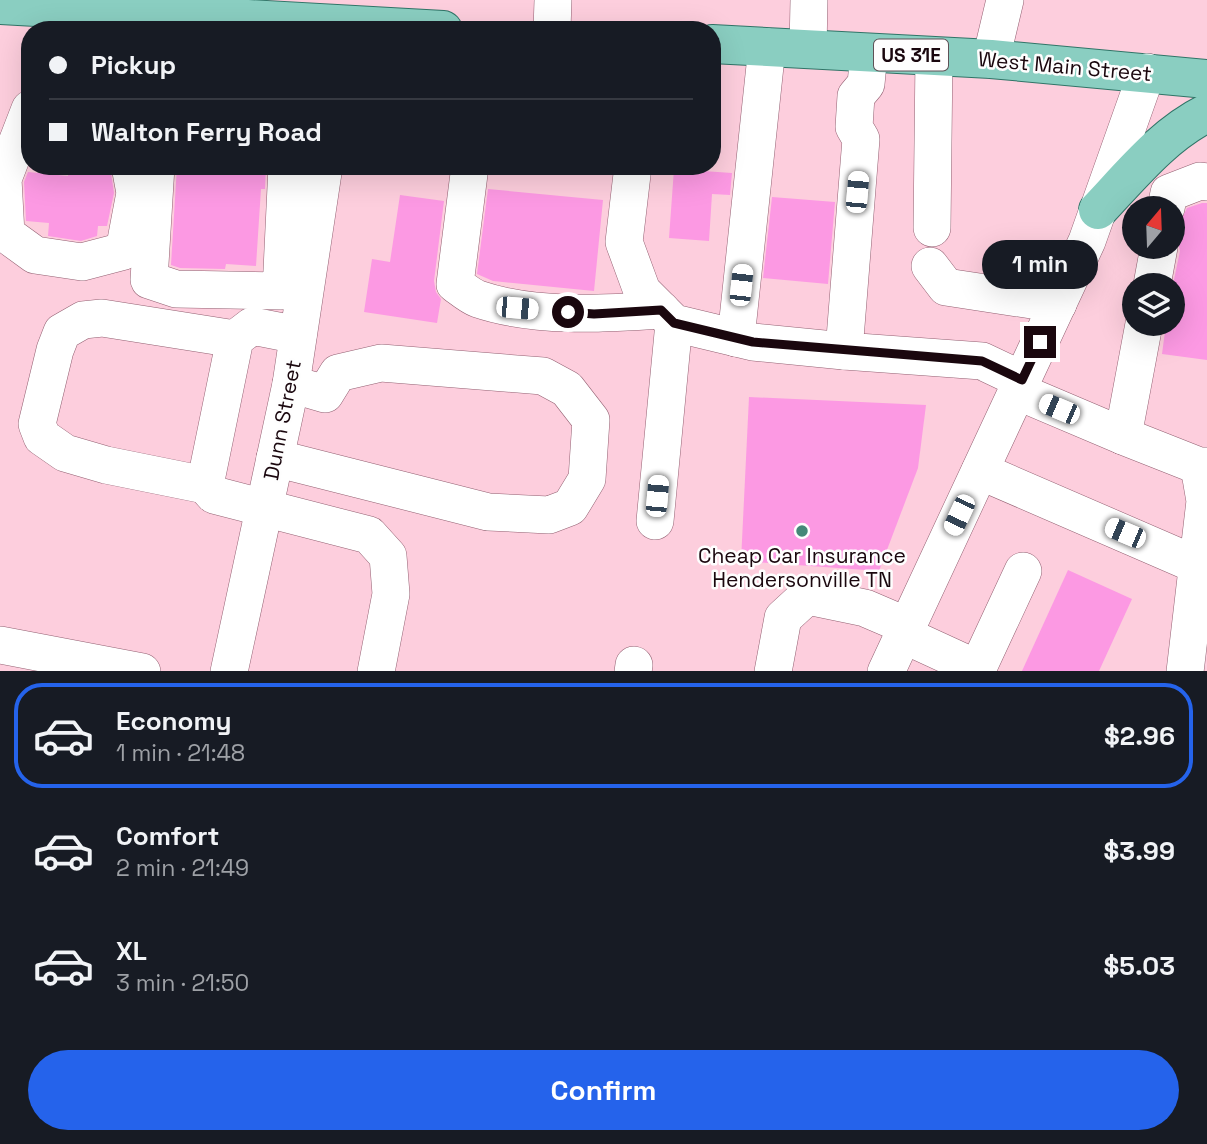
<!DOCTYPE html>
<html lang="en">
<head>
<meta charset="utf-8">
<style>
  body { margin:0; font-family:"Space Grotesk",sans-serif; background:#242831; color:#f1f3f6; height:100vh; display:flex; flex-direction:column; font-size:26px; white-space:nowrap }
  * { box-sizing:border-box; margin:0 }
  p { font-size:23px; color:#9ea1a6 }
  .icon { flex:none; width:38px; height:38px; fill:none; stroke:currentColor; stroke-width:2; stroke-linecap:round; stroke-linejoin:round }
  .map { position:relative; height:671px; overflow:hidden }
  .details { display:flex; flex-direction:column; background:#171b24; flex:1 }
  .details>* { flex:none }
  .guide { position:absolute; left:21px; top:21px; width:700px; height:154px; border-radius:28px; box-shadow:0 7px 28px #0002; display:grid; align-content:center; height:154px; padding:0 28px; background:#171b24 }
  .needle { width:46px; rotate:19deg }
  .fabs { position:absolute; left:1122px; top:196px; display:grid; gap:14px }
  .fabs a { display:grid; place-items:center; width:63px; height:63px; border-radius:50%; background:#171b24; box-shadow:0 7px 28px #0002; font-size:35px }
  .end { position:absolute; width:32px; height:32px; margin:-16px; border:9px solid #1a070e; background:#fff; box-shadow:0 0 0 4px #fff }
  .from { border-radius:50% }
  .bubble { position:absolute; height:49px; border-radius:24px; background:#171b24; box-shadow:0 7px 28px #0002; font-size:23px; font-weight:800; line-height:49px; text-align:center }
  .car { position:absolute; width:21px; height:42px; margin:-21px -10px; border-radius:9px; box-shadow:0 0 5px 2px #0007; background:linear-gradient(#fff 24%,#345 0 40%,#fff 0 76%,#345 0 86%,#fff 0) }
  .guide b { display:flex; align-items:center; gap:24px; height:66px; font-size:26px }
  .guide b+b { border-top:2px solid #363941 }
  .guide i { width:18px; height:18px; background:#f1f3f6 }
  ul { padding:12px 0 0; list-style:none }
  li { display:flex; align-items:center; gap:21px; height:105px; margin:0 14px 10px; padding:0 14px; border:4px solid transparent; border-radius:28px }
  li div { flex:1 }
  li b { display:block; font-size:26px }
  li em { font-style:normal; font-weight:800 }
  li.current { border-color:#2563eb }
  li>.icon { width:63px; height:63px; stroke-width:1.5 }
  .button { display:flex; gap:14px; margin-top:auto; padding:14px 28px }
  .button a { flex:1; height:80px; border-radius:42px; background:#2563eb; color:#fff; font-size:28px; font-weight:800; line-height:80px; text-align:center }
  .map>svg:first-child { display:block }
</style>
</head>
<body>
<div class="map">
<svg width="1207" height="672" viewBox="0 0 1207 672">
  <rect width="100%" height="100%" fill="#fdcedd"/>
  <g fill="#fc99e3">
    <path d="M68,166H110L114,193L107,226H98L97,236L81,241L48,236L49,223L26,221L24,182L28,172L68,176Z"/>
    <path d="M177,166H266L265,189H261L256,266L226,264L225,269L180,268L171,265Z"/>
    <path d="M674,169L732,173L730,195L712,194L709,241L669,238Z"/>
    <path d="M488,189L603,200L594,291L493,281L477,274Z"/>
    <path d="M400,195L444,201L434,281L436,292L441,299L437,323L364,312L372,259L390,262Z"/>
    <path d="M772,197L835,202L828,284L763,278Z"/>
    <path d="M1202,203H1207V360L1162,354L1166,324H1172V289L1180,251L1177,237L1179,224L1187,208Z"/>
    <path d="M749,397L926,405L918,468L879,571L741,561Z"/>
    <path d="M1068,570L1132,599L1099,671H1022Z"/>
  </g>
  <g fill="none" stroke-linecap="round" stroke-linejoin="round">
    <defs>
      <g id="minor">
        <path d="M552,30L553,0"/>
        <path d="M808,49L809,0"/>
        <path d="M869,53L866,84L856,96L854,127L861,139L844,351L982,361L1022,380"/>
        <path d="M991,59L1005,0"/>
        <path d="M30,109L3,179L6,234L35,255L82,262L124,251L135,193L130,166"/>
        <path d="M156,166L149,280L176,289L281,291L287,166"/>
        <path d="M470,166L455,284C462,289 470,296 478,299C534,318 602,314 661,310"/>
        <path d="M633,166L624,242L642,291L674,323L753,342L844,351"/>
        <path d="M1166,208L1169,193L1200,181L1207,182"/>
        <path d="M932,228L934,56"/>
        <path d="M930,266L946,287L1058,304"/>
        <path d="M1152,285L1159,247"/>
        <path d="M1144,324L1123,436L1199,466H1207"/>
        <path d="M298,335L252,326L235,339L205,485L214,495L369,535L388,556L391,594L376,672"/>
        <path d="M736,338L767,47"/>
        <path d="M1017,391L1123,436"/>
        <path d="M275,458L488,512L549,515L570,507L587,479L591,420L567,389L543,376L381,363L338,373L325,394L291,384"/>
        <path d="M980,471L1197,565"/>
        <path d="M205,485L106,465L65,453L42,437L37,424L55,350L62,332L83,320L102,318L235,339"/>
        <path d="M655,521L674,323"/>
        <path d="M904,635L978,669"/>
        <path d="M0,645L142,672"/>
        <path d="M229,672L291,384L324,166"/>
        <path d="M633,672L634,665"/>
        <path d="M773,672L783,618L807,596L865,608L907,626"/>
        <path d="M886,672L1087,241L1147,72"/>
        <path d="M976,672L1023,571"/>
        <path d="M1185,672L1205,501L1199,466"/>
      </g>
      <g id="major">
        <path d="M0,5L443,30"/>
        <path d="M712,44L991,59L1207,79"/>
        <path d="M1098,210C1132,174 1163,135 1207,113"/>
      </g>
    </defs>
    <use href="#minor" stroke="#936072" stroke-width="38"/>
    <use href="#major" stroke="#307467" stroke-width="40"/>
    <use href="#minor" stroke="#fff" stroke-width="37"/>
    <use href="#major" stroke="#8acec1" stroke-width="38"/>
  </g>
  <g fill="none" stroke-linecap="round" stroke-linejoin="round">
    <path stroke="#1a070e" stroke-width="9" d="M568,312L594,314L661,310L674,323L753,342L982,361L1022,380L1040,342"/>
  </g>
  <circle fill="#458778" stroke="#fefefe" stroke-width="2.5" cx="802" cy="531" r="7"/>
  <g text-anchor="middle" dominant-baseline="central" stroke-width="5" stroke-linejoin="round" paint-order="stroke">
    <rect fill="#fefefe" stroke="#5e5156" stroke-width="2" x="874" y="39.5" width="74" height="31" rx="5"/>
    <g font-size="19" font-weight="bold" fill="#1a070e">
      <text x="911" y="55">US 31E</text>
    </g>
    <g font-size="21" fill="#1a070e" stroke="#fefefe">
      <text transform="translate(1065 66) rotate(5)">West Main Street</text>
      <text transform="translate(282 420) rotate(-79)">Dunn Street</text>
    </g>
    <g font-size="21" fill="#1a070e" stroke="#fefefe">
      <text x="802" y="555">Cheap Car Insurance<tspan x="802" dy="24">Hendersonville TN</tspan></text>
    </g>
  </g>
</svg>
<div class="fabs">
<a><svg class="needle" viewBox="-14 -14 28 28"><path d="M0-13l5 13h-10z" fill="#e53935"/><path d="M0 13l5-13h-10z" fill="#9ea1a6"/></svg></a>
<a><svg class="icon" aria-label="layers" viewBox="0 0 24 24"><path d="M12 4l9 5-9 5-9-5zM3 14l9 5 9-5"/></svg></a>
</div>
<i class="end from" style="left:568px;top:312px"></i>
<i class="end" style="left:1040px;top:342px"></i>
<div class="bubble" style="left:982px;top:240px;width:116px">1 min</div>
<i class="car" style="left:857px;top:192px;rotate:5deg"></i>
<i class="car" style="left:741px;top:285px;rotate:6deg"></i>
<i class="car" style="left:517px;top:308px;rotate:95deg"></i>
<i class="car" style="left:1059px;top:409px;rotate:293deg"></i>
<i class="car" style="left:657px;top:496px;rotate:5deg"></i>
<i class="car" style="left:959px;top:515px;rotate:205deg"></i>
<i class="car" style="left:1125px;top:533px;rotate:293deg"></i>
<div class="guide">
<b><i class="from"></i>Pickup</b>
<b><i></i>Walton Ferry Road</b>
</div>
</div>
<section class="details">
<ul>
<li class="current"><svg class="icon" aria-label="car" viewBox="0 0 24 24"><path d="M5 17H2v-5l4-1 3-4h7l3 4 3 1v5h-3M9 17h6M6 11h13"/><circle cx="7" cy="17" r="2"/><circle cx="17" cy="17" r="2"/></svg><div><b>Economy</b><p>1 min · 21:48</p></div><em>$2.96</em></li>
<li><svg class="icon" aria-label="car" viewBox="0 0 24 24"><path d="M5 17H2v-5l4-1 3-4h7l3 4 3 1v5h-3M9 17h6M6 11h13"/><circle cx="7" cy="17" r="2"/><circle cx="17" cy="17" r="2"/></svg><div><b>Comfort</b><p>2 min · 21:49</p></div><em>$3.99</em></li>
<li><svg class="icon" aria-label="car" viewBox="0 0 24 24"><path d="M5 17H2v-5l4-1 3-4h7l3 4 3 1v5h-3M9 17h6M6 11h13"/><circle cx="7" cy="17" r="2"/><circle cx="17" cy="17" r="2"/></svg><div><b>XL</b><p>3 min · 21:50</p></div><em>$5.03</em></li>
</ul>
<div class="button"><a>Confirm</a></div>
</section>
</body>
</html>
